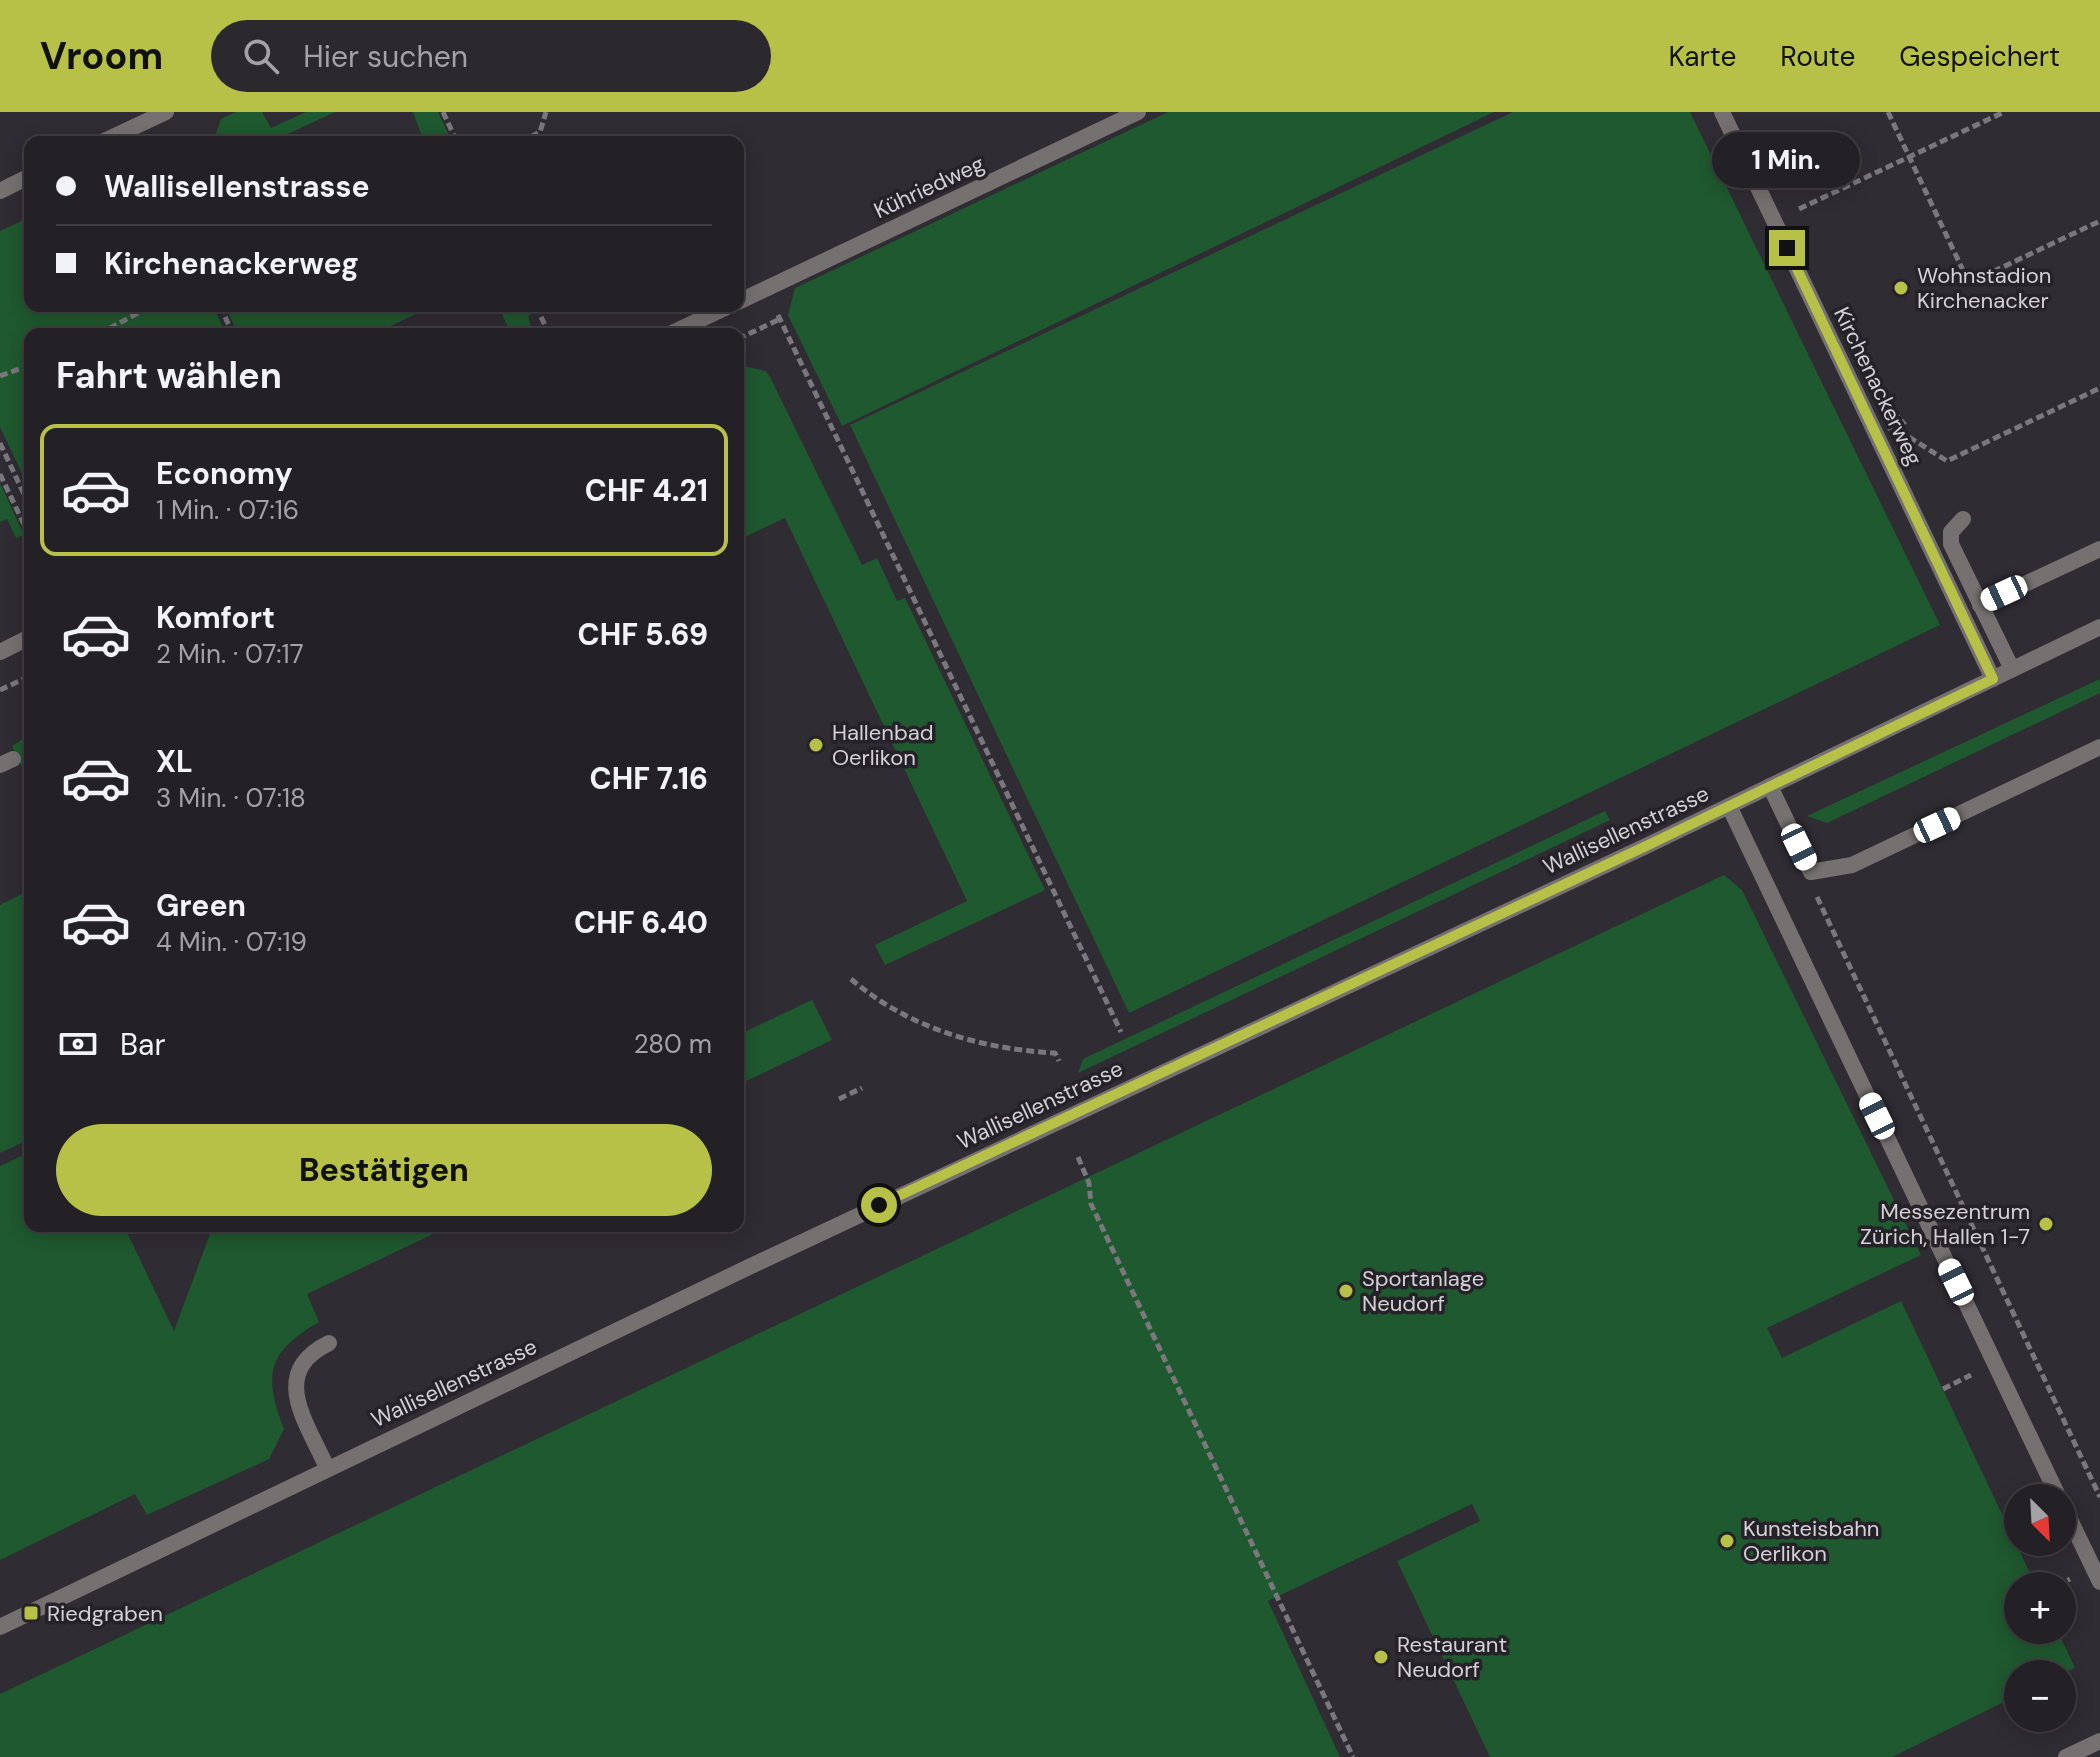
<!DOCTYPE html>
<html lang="de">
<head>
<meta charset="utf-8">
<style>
  body { margin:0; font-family:"DM Sans",sans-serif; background:#2c292e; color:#f1f3f6; height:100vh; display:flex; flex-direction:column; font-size:30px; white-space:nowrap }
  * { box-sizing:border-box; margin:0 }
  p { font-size:26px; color:#a3a3a7 }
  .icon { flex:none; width:44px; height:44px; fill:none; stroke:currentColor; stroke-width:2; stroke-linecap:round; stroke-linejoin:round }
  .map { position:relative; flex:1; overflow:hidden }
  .drawer { position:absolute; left:24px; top:216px; width:720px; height:904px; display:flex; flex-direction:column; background:#242126; border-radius:16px; box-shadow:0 4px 20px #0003,0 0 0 2px #413e43 }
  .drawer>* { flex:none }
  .banner { position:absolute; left:24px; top:24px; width:720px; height:176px; border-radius:16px; box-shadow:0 4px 20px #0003,0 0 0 2px #413e43; display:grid; align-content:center; height:176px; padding:0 32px; background:#242126 }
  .needle { width:52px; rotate:156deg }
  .controls { position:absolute; left:2004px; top:1372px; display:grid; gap:16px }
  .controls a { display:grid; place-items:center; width:72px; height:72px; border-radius:50%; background:#242126; box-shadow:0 4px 20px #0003,0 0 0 2px #413e43; font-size:40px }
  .end { position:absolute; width:36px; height:36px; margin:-18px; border:10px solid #b8c147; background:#111; box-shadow:0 0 0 4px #111 }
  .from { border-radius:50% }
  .bubble { position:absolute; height:56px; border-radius:28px; background:#242126; box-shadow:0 4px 20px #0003,0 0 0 2px #413e43; font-size:26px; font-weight:800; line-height:56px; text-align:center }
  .car { position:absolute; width:24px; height:48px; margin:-24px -12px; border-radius:10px; box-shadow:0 0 6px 2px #0007; background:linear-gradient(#fff 24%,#345 0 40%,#fff 0 76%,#345 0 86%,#fff 0) }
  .banner b { display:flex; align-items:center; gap:28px; height:76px; font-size:30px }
  .banner b+b { border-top:2px solid #413e43 }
  .banner i { width:20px; height:20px; background:#f1f3f6 }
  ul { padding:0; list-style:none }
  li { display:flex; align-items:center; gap:24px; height:132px; margin:0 16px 12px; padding:0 16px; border:4px solid transparent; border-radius:16px }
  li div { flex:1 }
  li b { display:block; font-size:30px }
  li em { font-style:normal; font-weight:800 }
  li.current { border-color:#b8c147 }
  li>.icon { width:72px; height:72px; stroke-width:1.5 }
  h2 { padding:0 32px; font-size:36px; line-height:96px }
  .pay { display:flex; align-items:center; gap:20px; height:88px; padding:0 32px; font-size:30px }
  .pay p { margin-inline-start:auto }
  .primary-button { display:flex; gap:16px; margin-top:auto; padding:16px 32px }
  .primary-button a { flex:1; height:92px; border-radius:48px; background:#b8c147; color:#111; font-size:32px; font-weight:800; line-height:92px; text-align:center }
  header { display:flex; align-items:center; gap:48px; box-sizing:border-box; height:112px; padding:0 40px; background:#b8c147; color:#111 }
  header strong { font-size:38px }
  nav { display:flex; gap:44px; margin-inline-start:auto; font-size:28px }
  .search { width:560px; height:72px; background:#2c292e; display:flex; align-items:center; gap:20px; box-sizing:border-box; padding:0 28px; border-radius:44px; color:#a3a3a7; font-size:30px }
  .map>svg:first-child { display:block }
</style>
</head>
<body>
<header>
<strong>Vroom</strong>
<div class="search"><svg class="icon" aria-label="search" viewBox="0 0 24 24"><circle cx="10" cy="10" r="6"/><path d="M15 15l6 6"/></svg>Hier suchen</div>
<nav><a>Karte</a><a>Route</a><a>Gespeichert</a></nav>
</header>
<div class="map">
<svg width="2100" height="1645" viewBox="0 0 2100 1645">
  <rect width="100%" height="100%" fill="#302c33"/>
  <g fill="#1f592f">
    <path d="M236,0H262L271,16L306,0H335L271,30H219L216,21L221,7Z"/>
    <path d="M413,0H438L452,30H424Z"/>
    <path d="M1168,0H1494L842,314L788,203L795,176Z"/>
    <path d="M1513,0H1690L1940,513L1129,901L850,313Z"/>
    <path d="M30,105V194H213L226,222H30V378L0,315V119Z"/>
    <path d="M225,194H432L374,222H238Z"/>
    <path d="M498,194H530L533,201L528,204L531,215H508Z"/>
    <path d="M738,253L766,259L771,267L862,453L877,446L897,489L905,486L1045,778L885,853L875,833L967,789L785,406L738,428Z"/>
    <path d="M0,371L24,423L16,426L7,407L0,410Z"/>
    <path d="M2100,567V581L1827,711L1807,704Z"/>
    <path d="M30,591V672L12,634L23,627L24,597Z"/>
    <path d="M1605,699L1610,708L1078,961L1083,947Z"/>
    <path d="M1724,763L1742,778L1921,1143L1767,1216L1782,1246L1901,1189L2036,1474H2018V1518H2057L2075,1556L2062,1562H2018V1583L1892,1645H1490L1397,1449L1480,1409L1472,1392L1268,1489L1340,1645H0V1582Z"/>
    <path d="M24,781L30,794V1027L0,1041V793Z"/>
    <path d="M812,888L832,928L738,973V923Z"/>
    <path d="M30,1040V1114H124L174,1219L213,1114H450L307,1182L319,1210C267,1240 263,1263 284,1317L269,1347L147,1403L135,1382L0,1448V1054Z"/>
  </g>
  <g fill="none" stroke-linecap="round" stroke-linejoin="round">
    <g stroke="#7b787d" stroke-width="5" stroke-dasharray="8 4" stroke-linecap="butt">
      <path d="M443,0L457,30"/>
      <path d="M1888,0L1969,171L2100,109"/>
      <path d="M520,30L540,20L546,0"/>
      <path d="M1799,97L2004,0"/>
      <path d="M220,194L233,222"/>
      <path d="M536,194L549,222"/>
      <path d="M778,203L1121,920"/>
      <path d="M99,222L151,194"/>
      <path d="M738,227L780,207"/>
      <path d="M0,264L30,253"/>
      <path d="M1909,325L1947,349L2100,276"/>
      <path d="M0,331L30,395"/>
      <path d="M0,362L30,425"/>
      <path d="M0,578L30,564"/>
      <path d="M1817,785L2100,1385"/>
      <path d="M851,867C908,916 981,937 1055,941L1059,949"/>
      <path d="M839,987L862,976"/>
      <path d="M1078,1045L1089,1071L1091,1092L1353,1645"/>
      <path d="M1943,1277L1971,1263"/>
      <path d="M2057,1474L2070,1467"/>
    </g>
    <g stroke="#757170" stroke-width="16">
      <path d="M1963,407L1951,420V432L2012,557"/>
      <path d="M1980,493L2100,437"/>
      <path d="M0,653L13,647"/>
      <path d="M1770,674L1811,760L1852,753L2100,635"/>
      <path d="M327,1356C307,1310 268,1261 329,1231"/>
    </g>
    <g stroke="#757170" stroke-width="16">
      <path d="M1722,0L1993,567"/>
      <path d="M102,30L166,0"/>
      <path d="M0,79L30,64"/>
      <path d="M738,190L1138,0"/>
      <path d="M670,222L729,194"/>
      <path d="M0,540L30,525"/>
      <path d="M1729,694L2059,1386"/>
      <path d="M2062,1391L2100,1470"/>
      <path d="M2066,1645L2100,1629"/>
    </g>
    <path stroke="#757170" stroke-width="16" d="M0,1515L751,1154L1644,735L2100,515"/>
    <path stroke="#7b787d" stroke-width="5" stroke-dasharray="8 4" stroke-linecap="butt" d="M1901,320H1891L1888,310L1898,305L1905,313"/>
  </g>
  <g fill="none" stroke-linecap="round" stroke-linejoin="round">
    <path stroke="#b8c147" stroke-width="10" d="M879,1093L1644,735L1993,567L1787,136"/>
  </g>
  <g fill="#b8c147" stroke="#262229" stroke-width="3">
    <circle cx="1901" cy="176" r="8"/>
    <circle cx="816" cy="633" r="8"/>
    <circle cx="2046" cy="1112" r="8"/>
    <circle cx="1346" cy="1179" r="8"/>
    <circle cx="1727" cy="1429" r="8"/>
    <rect x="23" y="1493" width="16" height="16" rx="4"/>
    <circle cx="1381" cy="1545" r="8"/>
  </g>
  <g text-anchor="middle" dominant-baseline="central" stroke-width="7" stroke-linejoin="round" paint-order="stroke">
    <g font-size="22" fill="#d4d2d6" stroke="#262229">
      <text transform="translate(929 75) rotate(-25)">Kühriedweg</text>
      <text transform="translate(1878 274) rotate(64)">Kirchenackerweg</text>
      <text transform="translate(1626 718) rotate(-25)">Wallisellenstrasse</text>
      <text transform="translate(1040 993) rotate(-25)">Wallisellenstrasse</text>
      <text transform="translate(454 1271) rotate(-25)">Wallisellenstrasse</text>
    </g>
    <g font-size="22" fill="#d4d2d6" stroke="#262229" text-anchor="start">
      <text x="1917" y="163">Wohnstadion<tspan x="1917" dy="25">Kirchenacker</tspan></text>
      <text x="832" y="620">Hallenbad<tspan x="832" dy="25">Oerlikon</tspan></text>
      <text x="2030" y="1099" text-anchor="end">Messezentrum<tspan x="2030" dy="25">Zürich, Hallen 1-7</tspan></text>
      <text x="1362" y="1166">Sportanlage<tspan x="1362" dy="25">Neudorf</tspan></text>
      <text x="1743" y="1416">Kunsteisbahn<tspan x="1743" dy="25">Oerlikon</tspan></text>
      <text x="47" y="1501">Riedgraben</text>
      <text x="1397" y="1532">Restaurant<tspan x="1397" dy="25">Neudorf</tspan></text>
    </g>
  </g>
</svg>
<div class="controls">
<a><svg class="needle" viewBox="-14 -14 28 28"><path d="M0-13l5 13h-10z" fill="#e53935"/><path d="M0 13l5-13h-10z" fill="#a3a3a7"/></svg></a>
<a>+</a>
<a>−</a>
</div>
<i class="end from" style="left:879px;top:1093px"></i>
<i class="end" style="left:1787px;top:136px"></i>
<div class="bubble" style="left:1712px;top:20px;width:148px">1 Min.</div>
<i class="car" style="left:2004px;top:481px;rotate:245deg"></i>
<i class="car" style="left:1937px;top:713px;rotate:65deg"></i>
<i class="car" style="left:1799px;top:735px;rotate:154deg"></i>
<i class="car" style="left:1877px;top:1004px;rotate:334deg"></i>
<i class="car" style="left:1956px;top:1170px;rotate:334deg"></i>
<div class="banner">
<b><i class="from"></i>Wallisellenstrasse</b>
<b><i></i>Kirchenackerweg</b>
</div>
<section class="drawer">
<h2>Fahrt wählen</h2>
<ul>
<li class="current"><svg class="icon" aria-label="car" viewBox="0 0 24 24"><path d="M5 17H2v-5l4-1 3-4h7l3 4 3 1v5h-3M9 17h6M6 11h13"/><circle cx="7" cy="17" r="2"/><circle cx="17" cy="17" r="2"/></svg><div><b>Economy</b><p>1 Min. · 07:16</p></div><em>CHF 4.21</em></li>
<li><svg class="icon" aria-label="car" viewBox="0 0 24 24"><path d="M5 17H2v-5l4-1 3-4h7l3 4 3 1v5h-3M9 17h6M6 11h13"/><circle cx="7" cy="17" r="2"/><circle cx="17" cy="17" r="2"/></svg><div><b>Komfort</b><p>2 Min. · 07:17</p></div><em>CHF 5.69</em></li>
<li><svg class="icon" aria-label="car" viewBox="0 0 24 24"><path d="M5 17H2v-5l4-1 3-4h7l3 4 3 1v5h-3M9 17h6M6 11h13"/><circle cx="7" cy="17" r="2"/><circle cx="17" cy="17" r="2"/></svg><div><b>XL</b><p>3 Min. · 07:18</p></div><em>CHF 7.16</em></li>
<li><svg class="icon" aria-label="car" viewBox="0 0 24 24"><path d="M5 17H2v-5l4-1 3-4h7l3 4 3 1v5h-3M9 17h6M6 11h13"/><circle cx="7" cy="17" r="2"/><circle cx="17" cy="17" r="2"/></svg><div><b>Green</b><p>4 Min. · 07:19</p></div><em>CHF 6.40</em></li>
</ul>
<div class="pay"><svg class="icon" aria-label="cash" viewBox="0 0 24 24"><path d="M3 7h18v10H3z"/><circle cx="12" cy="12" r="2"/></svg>Bar<p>280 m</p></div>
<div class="primary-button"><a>Bestätigen</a></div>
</section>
</div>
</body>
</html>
